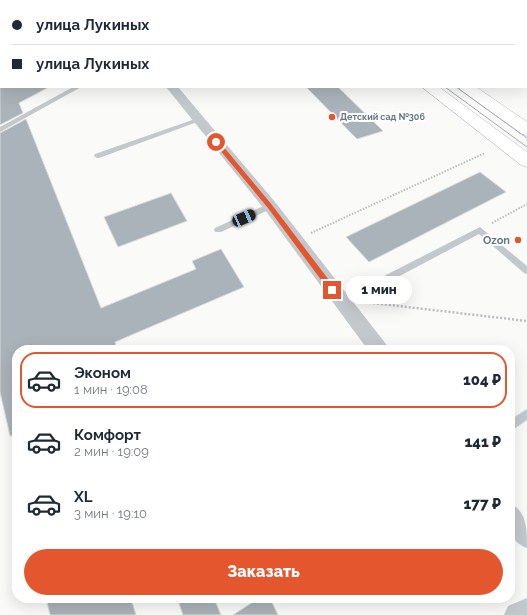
<!DOCTYPE html>
<html lang="ru">
<head>
<meta charset="utf-8">
<style>
  body { margin:0; font-family:Raleway,sans-serif; background:#f2f2f3; color:#1f2937; height:100vh; display:flex; flex-direction:column; font-size:15px; white-space:nowrap }
  * { box-sizing:border-box; margin:0 }
  p { font-size:13px; color:#747a83 }
  .icon { flex:none; width:22px; height:22px; fill:none; stroke:currentColor; stroke-width:2; stroke-linecap:round; stroke-linejoin:round }
  .map { position:relative; flex:1; overflow:hidden }
  .details { position:absolute; left:12px; top:345px; width:503px; height:258px; display:flex; flex-direction:column; background:#fff; border-radius:16px; box-shadow:0 4px 16px #0002 }
  .details>* { flex:none }
  .banner { position:absolute; left:0px; top:0px; width:527px; height:88px; box-shadow:0 4px 16px #0002; display:grid; align-content:center; height:88px; padding:0 12px; background:#fff }
  .end { position:absolute; width:18px; height:18px; margin:-9px; border:5px solid #e4572e; background:#fff; box-shadow:0 0 0 2px #fff }
  .from { border-radius:50% }
  .bubble { position:absolute; height:28px; border-radius:14px; background:#fff; box-shadow:0 4px 16px #0002; font-size:13px; font-weight:800; line-height:28px; text-align:center }
  .car { position:absolute; width:12px; height:24px; margin:-12px -6px; border-radius:5px; box-shadow:0 0 3px 1px #0007; background:linear-gradient(#222 24%,#8ab4d8 0 40%,#222 0 76%,#8ab4d8 0 86%,#222 0) }
  .banner b { display:flex; align-items:center; gap:14px; height:38px; font-size:15px }
  .banner b+b { border-top:1px solid #e0e1e3 }
  .banner i { width:10px; height:10px; background:#1f2937 }
  ul { padding:7px 0 0; list-style:none }
  li { display:flex; align-items:center; gap:12px; height:56px; margin:0 8px 6px; padding:0 4px; border:2px solid transparent; border-radius:16px }
  li div { flex:1 }
  li b { display:block; font-size:15px }
  li em { font-style:normal; font-weight:800 }
  li.selected { border-color:#e4572e }
  li>.icon { width:36px; height:36px; stroke-width:1.5 }
  .cta { display:flex; gap:8px; margin-top:auto; padding:8px 12px }
  .cta a { flex:1; height:46px; border-radius:24px; background:#e4572e; color:#fff; font-size:16px; font-weight:800; line-height:46px; text-align:center }
  .map>svg:first-child { display:block }
</style>
</head>
<body>
<div class="map">
<svg width="527" height="615" viewBox="0 0 527 615">
  <rect width="100%" height="100%" fill="#fafaf8"/>
  <g fill="#aab3b9" stroke="#dcdcda">
    <path d="M0,87H49L19,103L23,113L0,125Z"/>
    <path d="M306,87H338L383,131L357,139Z"/>
    <path d="M26,119L101,308L196,269L192,261L221,249L244,287L115,342L116,346L107,350H17V435L10,436L0,392V133Z"/>
    <path d="M480,172L506,192L369,262L346,237Z"/>
    <path d="M171,193L187,221L118,247L104,217Z"/>
    <path d="M46,598H131L136,615H50Z"/>
    <path d="M177,598H214L221,615H183Z"/>
    <path d="M259,598H270L278,615H233Z"/>
  </g>
  <g fill="none" stroke-linecap="round" stroke-linejoin="round">
    <defs>
      <g id="secondary">
        <path d="M307,0H319L320,1H308Z"/>
        <path d="M337,0H349L350,1H338Z"/>
        <path d="M422,87H439L527,152V167L521,165Z"/>
        <path d="M459,87H476L527,122V135L521,134L461,90Z"/>
      </g>
    </defs>
    <use href="#secondary" stroke="#b3babf" stroke-width="1"/>
    <g stroke="#bbbfc2" stroke-width="2" stroke-dasharray="1.5 1.5" stroke-linecap="butt">
      <path d="M492,223L527,204"/>
      <path d="M311,233L485,153"/>
    </g>
    <path stroke="#bbbfc2" stroke-width="2.5" stroke-dasharray="2 2" stroke-linecap="butt" d="M373,303L527,321"/>
    <g fill="#c3c8cc" fill-rule="evenodd">
      <rect x="227" y="0" width="5" height="1"/>
      <rect x="526" y="69" width="1" height="4"/>
      <path d="M73,87H81L0,132V127Z"/>
      <path d="M198,118L201,120L200,121L99,158H97L94,156L95,154Z"/>
      <path d="M270,203L274,206L273,208L221,232H215L214,230L215,228Z"/>
      <path d="M480,227L527,266V274L524,273L479,234L345,305H339L338,302L339,299Z"/>
      <path d="M527,409V420L510,432V420Z"/>
    </g>
    <g fill="#c3c8cc" fill-rule="evenodd">
      <path d="M45,0H55L56,1H46Z"/>
      <path d="M166,87H178L275,202L386,344L389,350H368L265,210Z"/>
      <path d="M510,503C527,512 527,528 527,548C505,539 510,524 510,503Z"/>
      <path d="M527,598V615H504L508,606Z"/>
    </g>
    <use href="#secondary" fill="#fff" fill-rule="evenodd"/>
    <g stroke="#a2aab0" stroke-width="1">
      <path d="M326,0L328,1"/>
      <path d="M334,0L336,1"/>
      <path d="M445,87L527,147"/>
      <path d="M456,87L527,138"/>
    </g>
  </g>
  <path fill="#e4572e" d="M214,140H218L272,205L335,288V292H330L268,208L214,143Z"/>
  <g fill="#e4572e" stroke="#fff" stroke-width="1.5">
    <circle cx="332" cy="117" r="4"/>
    <circle cx="518" cy="240" r="4"/>
  </g>
  <g text-anchor="middle" dominant-baseline="central" stroke-width="4" stroke-linejoin="round" paint-order="stroke">
    <g font-size="9" font-weight="bold" fill="#657683" stroke="#fff" text-anchor="start">
      <text x="340" y="117">Детский сад №306</text>
    </g>
    <g font-size="11" font-weight="bold" fill="#657683" stroke="#fff" text-anchor="end">
      <text x="510" y="240">Ozon</text>
    </g>
  </g>
</svg>
<i class="end from" style="left:216px;top:142px"></i>
<i class="end" style="left:332px;top:290px"></i>
<div class="bubble" style="left:346px;top:276px;width:66px">1 мин</div>
<i class="car" style="left:244px;top:218px;rotate:66deg"></i>
<div class="banner">
<b><i class="from"></i>улица Лукиных</b>
<b><i></i>улица Лукиных</b>
</div>
<section class="details">
<ul>
<li class="selected"><svg class="icon" aria-label="car" viewBox="0 0 24 24"><path d="M5 17H2v-5l4-1 3-4h7l3 4 3 1v5h-3M9 17h6M6 11h13"/><circle cx="7" cy="17" r="2"/><circle cx="17" cy="17" r="2"/></svg><div><b>Эконом</b><p>1 мин · 19:08</p></div><em>104 ₽</em></li>
<li><svg class="icon" aria-label="car" viewBox="0 0 24 24"><path d="M5 17H2v-5l4-1 3-4h7l3 4 3 1v5h-3M9 17h6M6 11h13"/><circle cx="7" cy="17" r="2"/><circle cx="17" cy="17" r="2"/></svg><div><b>Комфорт</b><p>2 мин · 19:09</p></div><em>141 ₽</em></li>
<li><svg class="icon" aria-label="car" viewBox="0 0 24 24"><path d="M5 17H2v-5l4-1 3-4h7l3 4 3 1v5h-3M9 17h6M6 11h13"/><circle cx="7" cy="17" r="2"/><circle cx="17" cy="17" r="2"/></svg><div><b>XL</b><p>3 мин · 19:10</p></div><em>177 ₽</em></li>
</ul>
<div class="cta"><a>Заказать</a></div>
</section>
</div>
</body>
</html>
